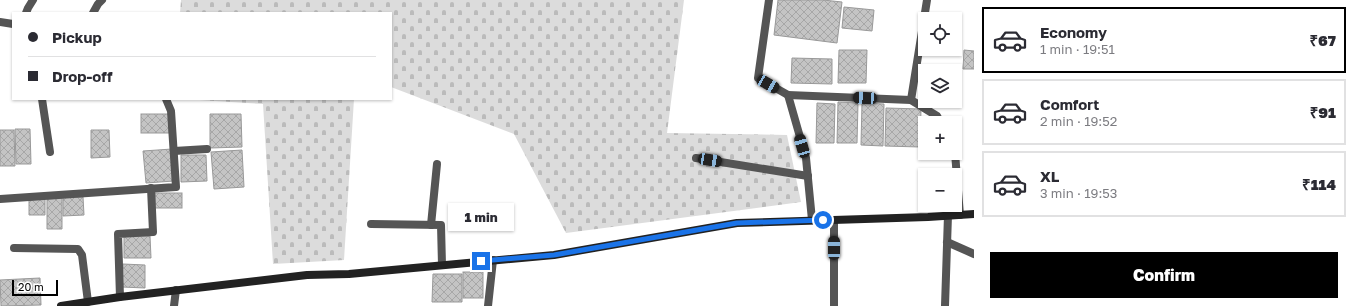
<!DOCTYPE html>
<html lang="en">
<head>
<meta charset="utf-8">
<style>
  body { margin:0; font-family:"Golos Text",sans-serif; background:#f2f2f3; color:#2b2b33; height:100vh; display:flex; flex-direction:column; font-size:15px; white-space:nowrap }
  * { box-sizing:border-box; margin:0 }
  p { font-size:13px; color:#7c7c81 }
  .icon { flex:none; width:22px; height:22px; fill:none; stroke:currentColor; stroke-width:2; stroke-linecap:round; stroke-linejoin:round }
  .map { position:relative; flex:1; overflow:hidden }
  .sheet { display:flex; flex-direction:column; background:#fff; width:380px }
  .sheet>* { flex:none }
  .hud { position:absolute; left:12px; top:12px; width:380px; height:88px; border-radius:0px; box-shadow:0 1px 3px #0004; display:grid; align-content:center; height:88px; padding:0 16px; background:#fff }
  .fabs { position:absolute; left:918px; top:12px; display:grid; gap:8px }
  .fabs a { display:grid; place-items:center; width:44px; height:44px; border-radius:0px; background:#fff; box-shadow:0 1px 3px #0004; font-size:20px }
  .scale { position:absolute; left:12px; bottom:10px; width:46px; box-sizing:border-box; padding-left:4px; border:2px solid #000; border-top:0; font-size:11px; line-height:14px; white-space:nowrap; color:#000; -webkit-text-stroke:3px #fff; paint-order:stroke }
  .end { position:absolute; width:18px; height:18px; margin:-9px; border:5px solid #1a73e8; background:#fff; box-shadow:0 0 0 2px #fff }
  .from { border-radius:50% }
  .bubble { position:absolute; height:28px; border-radius:0px; background:#fff; box-shadow:0 1px 3px #0004; font-size:13px; font-weight:800; line-height:28px; text-align:center }
  .car { position:absolute; width:12px; height:24px; margin:-12px -6px; border-radius:5px; box-shadow:0 0 3px 1px #0007; background:linear-gradient(#222 24%,#8ab4d8 0 40%,#222 0 76%,#8ab4d8 0 86%,#222 0) }
  .hud b { display:flex; align-items:center; gap:14px; height:38px; font-size:15px }
  .hud b+b { border-top:1px solid #e1e1e2 }
  .hud i { width:10px; height:10px; background:#2b2b33 }
  ul { padding:7px 0 0; list-style:none }
  li { display:flex; align-items:center; gap:12px; height:66px; margin:0 8px 6px; padding:0 8px; border:2px solid #e1e1e2; border-radius:0px }
  li div { flex:1 }
  li b { display:block; font-size:15px }
  li em { font-style:normal; font-weight:800 }
  li.on { border-color:#000 }
  li>.icon { width:36px; height:36px; stroke-width:1.5 }
  .cta { display:flex; gap:8px; margin-top:auto; padding:8px 16px }
  .cta a { flex:1; height:46px; border-radius:0px; background:#000; color:#fff; font-size:16px; font-weight:800; line-height:46px; text-align:center }
  main { display:flex; flex:1; min-height:0 }
  .map>svg:first-child { display:block }
</style>
</head>
<body>
<main>
<div class="map">
<svg width="974" height="306" viewBox="0 0 974 306">
  <defs>
    <pattern id="cemetery-stones" width="16" height="16" patternUnits="userSpaceOnUse"><rect width="16" height="16" fill="#dcdcdc"/><path d="M2 7V4a2 2 0 0 1 4 0v3zM10 15v-3a2 2 0 0 1 4 0v3z" fill="#bbb"/></pattern>
    <pattern id="building-cross-hatch" width="8" height="8" patternUnits="userSpaceOnUse"><rect width="8" height="8" fill="#c4c4c4"/><path d="M0 0l8 8M0 8l8-8" fill="none" stroke="#a7a7a7"/></pattern>
  </defs>
  <rect width="100%" height="100%" fill="#fff"/>
  <g fill="url(#cemetery-stones)">
    <path d="M181,0H684L667,133L787,135L801,202L566,233L514,134L391,87V13H180Z"/>
    <path d="M183,99H354L344,260L273,264L263,104Z"/>
  </g>
  <g fill="url(#building-cross-hatch)" stroke="#999">
    <path d="M778,0H823L842,2L837,43L774,35Z"/>
    <path d="M844,7L874,10L872,31L842,28Z"/>
    <path d="M839,50H867L866,83H838Z"/>
    <path d="M964,50L974,51V69H963Z"/>
    <path d="M792,58L832,59V84L791,83Z"/>
    <path d="M838,102L858,103L857,143H837Z"/>
    <path d="M817,103L835,104L834,143H816Z"/>
    <path d="M862,103L884,104L883,146L861,145Z"/>
    <path d="M886,108L921,109L920,147L885,146Z"/>
    <rect x="141" y="114" width="28" height="19"/>
    <path d="M210,114H241L242,147L210,148Z"/>
    <path d="M15,129H30L31,164H16Z"/>
    <path d="M0,130H14L15,166H0Z"/>
    <path d="M91,130H109L110,157L91,158Z"/>
    <path d="M172,149L174,181L146,183L143,151Z"/>
    <path d="M242,150L244,187L214,189L211,152Z"/>
    <path d="M181,155H206L207,181L181,182Z"/>
    <rect x="155" y="193" width="27" height="15"/>
    <path d="M63,197H83L84,215L63,216Z"/>
    <path d="M62,198V229H47V199Z"/>
    <path d="M45,199V215H29V200Z"/>
    <path d="M124,236H150L151,258H124Z"/>
    <path d="M123,264L145,265V288L122,287Z"/>
    <rect x="463" y="272" width="20" height="26"/>
    <path d="M433,274H462V302H432Z"/>
    <path d="M40,278L41,305L1,306L0,280Z"/>
  </g>
  <g fill="none" stroke-linecap="round" stroke-linejoin="round">
    <g stroke="#555" stroke-width="8">
      <path d="M769,0L758,78L788,95L806,158L812,220"/>
      <path d="M927,0L911,100L937,116L941,123"/>
      <path d="M26,13L28,8L33,0"/>
      <path d="M93,13L98,4L102,0"/>
      <path d="M0,22L13,24"/>
      <path d="M788,95L911,100"/>
      <path d="M42,99L50,152"/>
      <path d="M174,151L207,149"/>
      <path d="M955,153L960,215"/>
      <path d="M696,158L808,176"/>
      <path d="M0,199L176,187L171,111L166,99"/>
      <path d="M834,220V306"/>
      <path d="M371,224L441,225L442,265"/>
      <path d="M431,225L437,164"/>
      <path d="M947,242L974,254"/>
      <path d="M14,248L78,249L82,255L88,302"/>
      <path d="M120,297L118,234L153,232L151,188"/>
      <path d="M174,306L176,290"/>
      <path d="M488,306L493,260"/>
      <path d="M945,306L948,215"/>
    </g>
    <path stroke="#222" stroke-width="8" d="M61,306L120,297L307,275L349,274L554,255L737,223L928,217L974,214"/>
  </g>
  <g fill="none" stroke-linecap="round" stroke-linejoin="round">
    <path stroke="#1a73e8" stroke-width="5" d="M481,261L554,255L737,223L823,220"/>
  </g>
</svg>
<div class="fabs">
<a><svg class="icon" aria-label="locate" viewBox="0 0 24 24"><circle cx="12" cy="12" r="6"/><path d="M12 2v4M12 18v4M2 12h4M18 12h4"/></svg></a>
<a><svg class="icon" aria-label="layers" viewBox="0 0 24 24"><path d="M12 4l9 5-9 5-9-5zM3 14l9 5 9-5"/></svg></a>
<a>+</a>
<a>−</a>
</div>
<div class="scale">20 m</div>
<i class="end from" style="left:823px;top:220px"></i>
<i class="end" style="left:481px;top:261px"></i>
<div class="bubble" style="left:448px;top:203px;width:66px">1 min</div>
<i class="car" style="left:768px;top:84px;rotate:120deg"></i>
<i class="car" style="left:865px;top:98px;rotate:273deg"></i>
<i class="car" style="left:802px;top:146px;rotate:344deg"></i>
<i class="car" style="left:710px;top:160px;rotate:99deg"></i>
<i class="car" style="left:834px;top:248px;rotate:0deg"></i>
<div class="hud">
<b><i class="from"></i>Pickup</b>
<b><i></i>Drop-off</b>
</div>
</div>
<section class="sheet">
<ul>
<li class="on"><svg class="icon" aria-label="car" viewBox="0 0 24 24"><path d="M5 17H2v-5l4-1 3-4h7l3 4 3 1v5h-3M9 17h6M6 11h13"/><circle cx="7" cy="17" r="2"/><circle cx="17" cy="17" r="2"/></svg><div><b>Economy</b><p>1 min · 19:51</p></div><em>₹67</em></li>
<li><svg class="icon" aria-label="car" viewBox="0 0 24 24"><path d="M5 17H2v-5l4-1 3-4h7l3 4 3 1v5h-3M9 17h6M6 11h13"/><circle cx="7" cy="17" r="2"/><circle cx="17" cy="17" r="2"/></svg><div><b>Comfort</b><p>2 min · 19:52</p></div><em>₹91</em></li>
<li><svg class="icon" aria-label="car" viewBox="0 0 24 24"><path d="M5 17H2v-5l4-1 3-4h7l3 4 3 1v5h-3M9 17h6M6 11h13"/><circle cx="7" cy="17" r="2"/><circle cx="17" cy="17" r="2"/></svg><div><b>XL</b><p>3 min · 19:53</p></div><em>₹114</em></li>
</ul>
<div class="cta"><a>Confirm</a></div>
</section>
</main>
</body>
</html>
